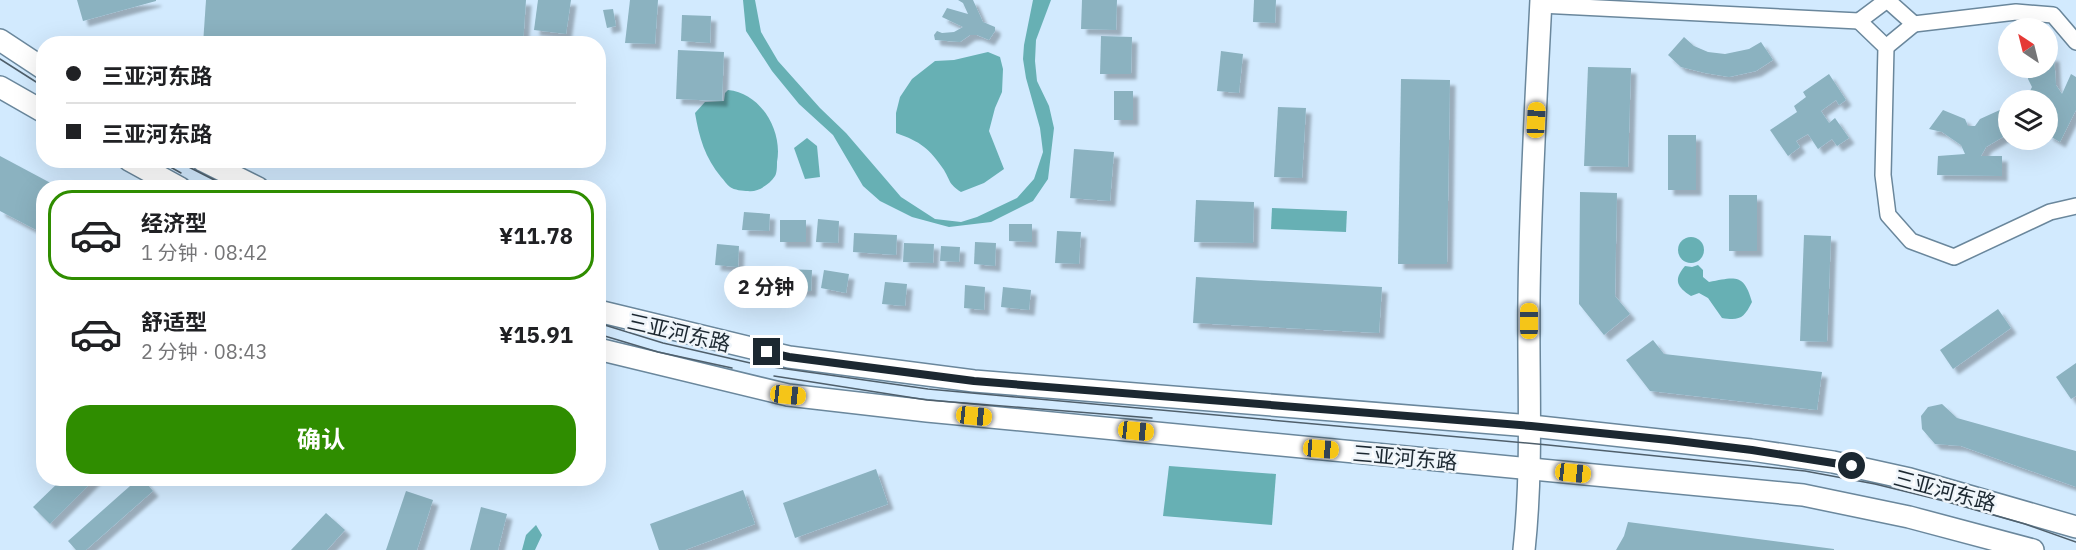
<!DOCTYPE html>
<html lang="zh">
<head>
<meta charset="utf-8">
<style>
  body { margin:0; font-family:"IBM Plex Sans","Noto Sans SC",sans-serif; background:#f6f6f6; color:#202124; height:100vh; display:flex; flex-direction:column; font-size:22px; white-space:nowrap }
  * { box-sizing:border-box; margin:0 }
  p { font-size:20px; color:#757577 }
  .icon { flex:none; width:33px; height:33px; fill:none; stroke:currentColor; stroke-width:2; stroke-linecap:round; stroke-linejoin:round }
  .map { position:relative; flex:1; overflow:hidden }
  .sheet { position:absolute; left:36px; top:180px; width:570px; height:306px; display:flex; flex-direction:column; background:#fff; border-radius:24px; box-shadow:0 6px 24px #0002 }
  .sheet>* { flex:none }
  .hud { position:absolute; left:36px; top:36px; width:570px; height:132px; border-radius:24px; box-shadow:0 6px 24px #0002; display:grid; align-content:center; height:132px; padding:0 30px; background:#fff }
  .needle { width:39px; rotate:325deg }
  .controls { position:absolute; left:1998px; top:18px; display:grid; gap:12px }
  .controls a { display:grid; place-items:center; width:60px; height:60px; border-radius:50%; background:#fff; box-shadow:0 6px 24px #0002; font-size:30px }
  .end { position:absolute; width:27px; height:27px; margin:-14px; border:8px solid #1c2831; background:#fff; box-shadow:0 0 0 3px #fff }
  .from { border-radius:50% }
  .bubble { position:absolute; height:42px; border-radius:21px; background:#fff; box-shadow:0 6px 24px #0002; font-size:20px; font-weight:700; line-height:42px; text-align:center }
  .car { position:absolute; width:18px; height:36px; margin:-18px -9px; border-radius:8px; box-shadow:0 0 4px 2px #0007; background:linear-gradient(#f5c518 24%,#345 0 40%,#f5c518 0 76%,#345 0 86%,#f5c518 0) }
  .hud b { display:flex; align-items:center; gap:21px; height:57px; font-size:22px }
  .hud b+b { border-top:2px solid #e0e0e0 }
  .hud i { width:15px; height:15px; background:#202124 }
  ul { padding:10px 0 0; list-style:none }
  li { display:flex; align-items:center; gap:18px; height:90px; margin:0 12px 9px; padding:0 18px; border:3px solid transparent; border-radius:24px }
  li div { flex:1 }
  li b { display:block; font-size:22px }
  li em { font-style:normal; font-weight:700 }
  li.on { border-color:#2f8d00 }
  li>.icon { width:54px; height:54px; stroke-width:1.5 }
  .cta { display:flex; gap:12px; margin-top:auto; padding:12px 30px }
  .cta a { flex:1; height:69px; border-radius:24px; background:#2f8d00; color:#fff; font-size:24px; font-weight:700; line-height:69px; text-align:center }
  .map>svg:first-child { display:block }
</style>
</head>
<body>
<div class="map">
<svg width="2076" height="550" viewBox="0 0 2076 550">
  <defs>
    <filter id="shadow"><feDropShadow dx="5.5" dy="5.5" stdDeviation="1.5" flood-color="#0004"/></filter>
  </defs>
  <rect width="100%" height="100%" fill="#d2eafe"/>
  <g fill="#67b0b4">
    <path d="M743,0H755L761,32L778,61L820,108L846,133L901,197L935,219L961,222L977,217L1017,198L1034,179L1043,152L1040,128L1026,78L1023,59L1024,45L1033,0H1051L1036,40L1035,61L1037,81L1049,106L1054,128L1048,179L1033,201L991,222L949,227L912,217L880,201L863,186L833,135L799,104L772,71L746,31Z"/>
    <path d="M988,52L1000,57L1003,69L1002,92L995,108L989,131L1004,169L984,183L961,192C948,183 951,182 944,170C929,148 921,142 896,133V113L900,97L912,79L935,61L954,60Z"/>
    <path d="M728,90C761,93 783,131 777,162C777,166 777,173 775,176C770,184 757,193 748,191C743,191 734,190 730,187C727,185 724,180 721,177C705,158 699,137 695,113L705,102L724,101L725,93Z"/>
    <path d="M807,138L817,146L820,177L805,179L794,148Z"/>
    <path d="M1272,208L1347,211L1346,232L1271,229Z"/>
    <circle cx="1691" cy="250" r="13"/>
    <path d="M1698,265L1703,270V277L1709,282C1735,277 1744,273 1752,302C1744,318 1740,321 1722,318L1708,298L1699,293L1691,296C1677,287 1673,280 1685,266L1692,267Z"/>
    <path d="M1169,466L1276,474L1272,525L1163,516Z"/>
    <path d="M536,525L542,535L535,550H522L526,535Z"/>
  </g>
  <g fill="#8bb2c0" filter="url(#shadow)">
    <path d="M77,0H156V1L83,21Z"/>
    <path d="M206,0H526L523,44H203Z"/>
    <path d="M538,0H571L566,34L534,30Z"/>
    <path d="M630,0H658L655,44L625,43Z"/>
    <path d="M958,0H973L983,22L995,27V31L989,40L977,35H970L960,42L935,40L934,35L937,31L942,33L954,32L963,27L942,17L947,8L968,14L963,3Z"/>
    <path d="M1082,0H1117L1116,30L1081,29Z"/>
    <path d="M1254,0H1276L1275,23L1253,22Z"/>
    <path d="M613,9L616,26L607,28L603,10Z"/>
    <path d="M682,15L711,16L710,43L681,41Z"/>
    <path d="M1101,36L1132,37L1131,74H1100Z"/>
    <path d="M1684,37L1694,46L1708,52L1725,54L1749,49L1761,42L1773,60L1756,71L1729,77L1705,73L1681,67L1668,55Z"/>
    <path d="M678,50L724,52L722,101L676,99Z"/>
    <path d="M1221,51L1243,54L1239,93L1217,91Z"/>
    <path d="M2048,56H2054L2056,85L2062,94L2071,74L2076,77V110L2060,142L2048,135V123L2054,108H2048V100H2012L2022,92L2029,93L2032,87L2028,79L2029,68H2048Z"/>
    <path d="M1588,67L1631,68L1628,167L1584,166Z"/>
    <path d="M1829,74L1846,100L1839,105L1836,100L1821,111L1829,123L1835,118L1849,138L1837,146L1832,139L1818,149L1808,134L1796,141L1800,147L1788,156L1770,130L1797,112L1794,106L1806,97L1803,92Z"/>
    <path d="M1401,79L1450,80L1447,264H1398Z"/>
    <rect x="1114" y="91" width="19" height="29"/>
    <path d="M1278,107L1306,108L1302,178L1274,177Z"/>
    <path d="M2002,109L2008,125V134L1986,147L1981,156H2002V176L1937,175L1938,156L1965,154L1961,145L1942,132L1929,129L1943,110L1965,119L1968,126H1975L1980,119Z"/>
    <rect x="1668" y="135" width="28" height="55"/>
    <path d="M1074,149L1114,152L1110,201L1070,198Z"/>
    <path d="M0,156L60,188H44V234L0,211Z"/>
    <path d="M1580,192L1617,193L1615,296L1630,314L1604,335L1579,304Z"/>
    <rect x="1729" y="195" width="28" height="56"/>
    <path d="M1196,200L1254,202L1253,243L1194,242Z"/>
    <path d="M744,212L770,214L769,231L742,230Z"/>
    <path d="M818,219L839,221L838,243L816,242Z"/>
    <rect x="780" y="220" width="26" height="22"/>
    <path d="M1009,224H1032V242L1009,241Z"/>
    <path d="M1057,231L1081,232L1079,264L1055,263Z"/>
    <path d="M854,233L897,235L896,255L853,252Z"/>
    <path d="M1804,235L1831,236L1827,342L1800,341Z"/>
    <path d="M975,242L996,243L995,266L974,264Z"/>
    <path d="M904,243L934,244L933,263L903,262Z"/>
    <path d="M717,244L739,246L738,267L715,265Z"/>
    <path d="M941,246L960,247L959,262L940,261Z"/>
    <path d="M785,269L812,270L811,291L784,290Z"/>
    <path d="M824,270L849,274L846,293L821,288Z"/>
    <path d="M1196,277L1382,287L1379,333L1193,323Z"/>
    <path d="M885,282L907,284L905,306L882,304Z"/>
    <path d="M965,285L985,287L984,310L964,308Z"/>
    <path d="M1003,287L1031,290L1029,310L1001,307Z"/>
    <path d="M1998,309L2011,328L1953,369L1940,350Z"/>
    <path d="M1653,340L1664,354L1822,372L1817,410L1650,391L1626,360Z"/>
    <path d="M2076,363V396L2071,399L2056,377Z"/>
    <path d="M1942,404L1957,418L2076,451V487L1961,446L1935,444L1922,429L1921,416L1928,407Z"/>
    <path d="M876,469L888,504L795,538L783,503Z"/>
    <path d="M63,478H96L50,524L33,507Z"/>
    <path d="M139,478H142L153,491L86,550H76L68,541Z"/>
    <path d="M743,490L755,524L685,550H659L650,524Z"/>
    <path d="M406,491L433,500L417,550H386Z"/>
    <path d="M481,507L507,514L498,550H470Z"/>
    <path d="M326,513L345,530L327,550H291Z"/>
    <path d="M1628,522L1834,549V550H1616L1624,536Z"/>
  </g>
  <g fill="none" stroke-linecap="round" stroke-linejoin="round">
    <defs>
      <g id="street">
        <path d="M1540,5L1859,21L1887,0"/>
        <path d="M1859,21L1886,47L1883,175L1888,215L1911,241L1954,257L2050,212L2076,206"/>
        <path d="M1914,24L2016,12L2053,15L2076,42"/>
        <path d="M1886,47L1914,24L1887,0"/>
      </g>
      <g id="secondary">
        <path d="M0,40L44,69"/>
        <path d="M0,87L44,112"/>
        <path d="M129,160L180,188"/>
        <path d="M202,160L258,188"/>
        <path d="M598,311L789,357L974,381L1531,426L1751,450L1833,462L1910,479L2076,527"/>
        <path d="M598,349L788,395L927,411L1803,495L1909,517L2033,550"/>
        <path d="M1524,550C1533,467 1528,384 1529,300C1530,200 1536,100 1541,0"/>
      </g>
    </defs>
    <use href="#street" stroke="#6a879c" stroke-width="18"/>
    <use href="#secondary" stroke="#6a879c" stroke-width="24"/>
    <use href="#street" stroke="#fff" stroke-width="15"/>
    <use href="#secondary" stroke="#fff" stroke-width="21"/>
    <g stroke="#4f5f6b" stroke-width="1.5">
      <path d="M0,59L44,87"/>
      <path d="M158,160L181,173"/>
      <path d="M175,160L230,188"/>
      <path d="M598,323L663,343L759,365L928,389L1548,445L1805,471L1875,484L1944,501L2025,524L2076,542"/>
      <path d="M598,334L658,352L732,368"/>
      <path d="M774,376L927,400L1152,418"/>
    </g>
  </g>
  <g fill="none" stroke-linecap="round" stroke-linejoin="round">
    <path stroke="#1c2831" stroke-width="8" d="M767,352L789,357L974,381L1531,426L1669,440L1752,450L1852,466"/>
  </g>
  <g text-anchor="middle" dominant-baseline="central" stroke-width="5" stroke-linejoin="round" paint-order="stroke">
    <g font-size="21" fill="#1c2831" stroke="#eff5fa">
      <text transform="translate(679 332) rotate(13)">三亚河东路</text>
      <text transform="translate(1405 457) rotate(5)">三亚河东路</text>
      <text transform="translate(1945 490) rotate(15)">三亚河东路</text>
    </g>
  </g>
</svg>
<div class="controls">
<a><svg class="needle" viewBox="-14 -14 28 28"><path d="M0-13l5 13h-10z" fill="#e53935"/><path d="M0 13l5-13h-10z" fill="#757577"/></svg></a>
<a><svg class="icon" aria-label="layers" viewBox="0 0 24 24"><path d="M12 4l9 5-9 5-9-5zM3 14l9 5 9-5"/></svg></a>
</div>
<i class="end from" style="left:1852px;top:466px"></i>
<i class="end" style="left:767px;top:352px"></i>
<div class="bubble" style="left:724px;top:266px;width:84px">2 分钟</div>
<i class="car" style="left:1536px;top:120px;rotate:3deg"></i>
<i class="car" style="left:1529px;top:321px;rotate:0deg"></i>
<i class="car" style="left:788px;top:395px;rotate:96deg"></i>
<i class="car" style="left:974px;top:416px;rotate:96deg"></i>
<i class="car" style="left:1136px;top:431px;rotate:96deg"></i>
<i class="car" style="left:1321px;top:449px;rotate:95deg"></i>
<i class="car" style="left:1573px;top:473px;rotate:96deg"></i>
<div class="hud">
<b><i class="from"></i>三亚河东路</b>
<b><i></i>三亚河东路</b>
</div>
<section class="sheet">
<ul>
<li class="on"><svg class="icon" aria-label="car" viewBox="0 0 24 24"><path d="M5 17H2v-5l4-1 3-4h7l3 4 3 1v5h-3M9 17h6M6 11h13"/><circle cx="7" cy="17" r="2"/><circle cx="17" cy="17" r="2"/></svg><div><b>经济型</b><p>1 分钟 · 08:42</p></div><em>¥11.78</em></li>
<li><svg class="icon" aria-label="car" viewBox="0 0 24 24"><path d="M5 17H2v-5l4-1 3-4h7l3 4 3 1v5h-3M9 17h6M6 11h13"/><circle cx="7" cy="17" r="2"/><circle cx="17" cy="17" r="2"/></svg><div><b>舒适型</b><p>2 分钟 · 08:43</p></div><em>¥15.91</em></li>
</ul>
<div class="cta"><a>确认</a></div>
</section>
</div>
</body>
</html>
